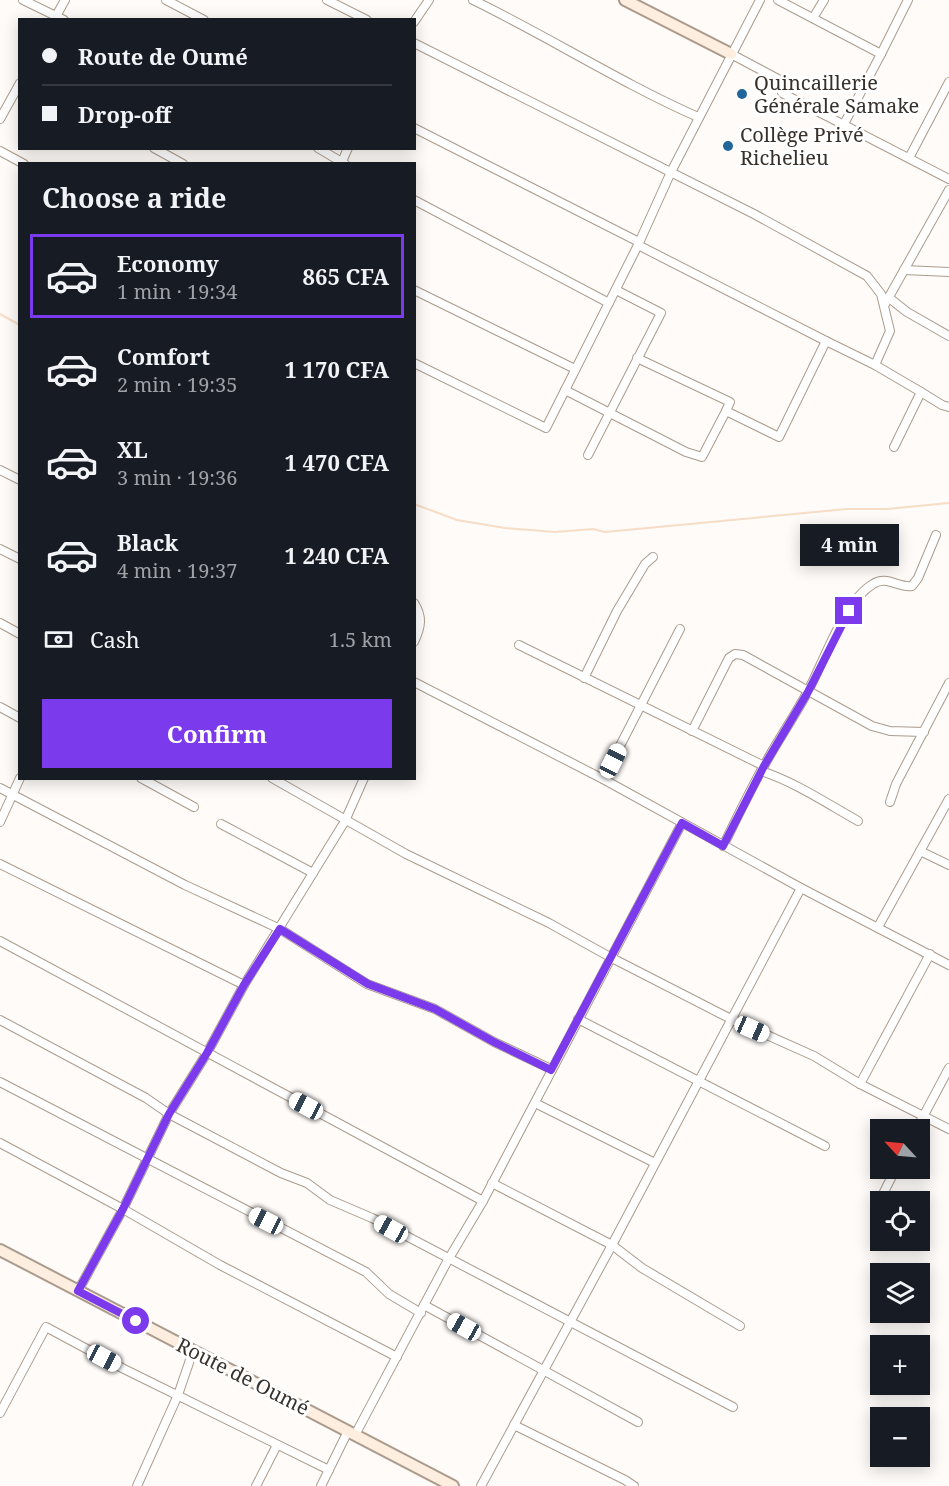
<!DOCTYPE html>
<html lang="en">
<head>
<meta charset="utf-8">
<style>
  body { margin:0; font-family:"Noto Serif",serif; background:#242831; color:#f1f3f6; height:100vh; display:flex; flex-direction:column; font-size:22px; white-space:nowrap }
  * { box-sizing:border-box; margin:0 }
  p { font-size:20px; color:#9ea1a6 }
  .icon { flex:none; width:33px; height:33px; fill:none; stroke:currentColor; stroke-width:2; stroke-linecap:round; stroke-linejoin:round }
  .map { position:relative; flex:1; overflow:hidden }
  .drawer { position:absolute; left:18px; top:162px; width:398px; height:618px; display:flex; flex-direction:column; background:#171b24; border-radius:0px; box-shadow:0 3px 15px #0003 }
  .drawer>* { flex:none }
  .hud { position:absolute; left:18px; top:18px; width:398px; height:132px; border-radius:0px; box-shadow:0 3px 15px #0003; display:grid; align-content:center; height:132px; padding:0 24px; background:#171b24 }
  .needle { width:39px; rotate:296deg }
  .tools { position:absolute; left:870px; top:1119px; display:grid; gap:12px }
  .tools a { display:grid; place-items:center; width:60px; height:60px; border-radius:0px; background:#171b24; box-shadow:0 3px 15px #0003; font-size:30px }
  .end { position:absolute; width:27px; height:27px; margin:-14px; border:8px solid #7c3aed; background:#fff; box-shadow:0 0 0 3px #fff }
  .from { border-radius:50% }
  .bubble { position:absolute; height:42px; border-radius:0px; background:#171b24; box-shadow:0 3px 15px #0003; font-size:20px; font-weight:700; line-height:42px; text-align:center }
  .car { position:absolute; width:18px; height:36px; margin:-18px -9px; border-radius:8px; box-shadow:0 0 4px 2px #0007; background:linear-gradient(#fff 24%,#345 0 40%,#fff 0 76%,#345 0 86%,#fff 0) }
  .hud b { display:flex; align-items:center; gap:21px; height:57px; font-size:22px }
  .hud b+b { border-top:2px solid #363941 }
  .hud i { width:15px; height:15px; background:#f1f3f6 }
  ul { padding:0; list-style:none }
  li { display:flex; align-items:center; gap:18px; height:84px; margin:0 12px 9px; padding:0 12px; border:3px solid transparent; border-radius:0px }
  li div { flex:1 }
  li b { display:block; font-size:22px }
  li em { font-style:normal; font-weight:700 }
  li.current { border-color:#7c3aed }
  li>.icon { width:54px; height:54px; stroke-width:1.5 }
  h2 { padding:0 24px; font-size:27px; line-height:72px }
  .pay { display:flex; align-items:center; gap:15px; height:66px; padding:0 24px; font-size:22px }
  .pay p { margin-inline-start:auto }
  .action { display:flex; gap:12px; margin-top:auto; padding:12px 24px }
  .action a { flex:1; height:69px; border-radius:0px; background:#7c3aed; color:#fff; font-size:24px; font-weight:700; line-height:69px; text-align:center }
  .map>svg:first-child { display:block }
</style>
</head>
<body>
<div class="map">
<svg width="949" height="1486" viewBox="0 0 949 1486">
  <rect width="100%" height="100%" fill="#fefbf8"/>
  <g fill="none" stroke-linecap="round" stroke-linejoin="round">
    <g stroke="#f7ddc5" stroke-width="2">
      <path d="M0,314L20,325"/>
      <path d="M414,504L457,520L505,528L555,532L593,529L605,532L847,509H887L949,503"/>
    </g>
    <defs>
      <g id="street">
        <path d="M23,0L64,20"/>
        <path d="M166,0L204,20"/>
        <path d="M327,0L367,20"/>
        <path d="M473,0C549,37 621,83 698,117"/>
        <path d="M778,0L881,54L844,124"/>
        <path d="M55,18L65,0"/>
        <path d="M813,18L824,0"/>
        <path d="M414,22L429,0"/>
        <path d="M414,43L754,214L867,276L881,294L890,331L875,365"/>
        <path d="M731,54L780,80L782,93L949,179"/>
        <path d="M881,54L908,0"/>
        <path d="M0,119L20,83"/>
        <path d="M414,128L639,242"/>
        <path d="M154,148L183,164"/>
        <path d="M318,148L345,164"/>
        <path d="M0,151L24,164"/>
        <path d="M909,158L949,82"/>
        <path d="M341,164L348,148"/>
        <path d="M414,200L609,303"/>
        <path d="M638,245L826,341"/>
        <path d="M904,270L949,272"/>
        <path d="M414,290L575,369"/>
        <path d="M888,297L907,312L949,336"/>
        <path d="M885,304L949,190"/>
        <path d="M637,358L730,402L726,411L779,437L826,341L875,365L921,392L894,447"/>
        <path d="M414,363L546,428L638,245L671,172L760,0"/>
        <path d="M565,390L686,452L702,457L726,411"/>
        <path d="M921,392L942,405L949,407"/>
        <path d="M588,455L661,313L616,290"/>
        <path d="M0,470L20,480"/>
        <path d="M0,549L20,559"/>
        <path d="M414,603C423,617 421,627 414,642"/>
        <path d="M0,623L20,634"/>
        <path d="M519,645L764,766"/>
        <path d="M584,678L617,611L645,564L653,557"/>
        <path d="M414,682L603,779L801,888L949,965"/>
        <path d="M0,707L20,718"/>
        <path d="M692,731L729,658L735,654L743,655L872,726L890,731L924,732"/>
        <path d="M761,771C795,782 826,803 858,821"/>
        <path d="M141,778L194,807"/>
        <path d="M272,778L406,854L549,923L610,957L731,1019L814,1056L860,1084L949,1129"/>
        <path d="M603,779L680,629"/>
        <path d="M0,788L185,885L280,929L367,984L435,1009L494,1042L551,1069"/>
        <path d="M890,802L896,784L949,683"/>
        <path d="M0,822L20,778"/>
        <path d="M221,824L313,873"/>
        <path d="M723,846C737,818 750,790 765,764C778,740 794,717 807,693C824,662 843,602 873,584C887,575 898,588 912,586L918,578L936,535"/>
        <path d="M920,851L949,865"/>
        <path d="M0,864L244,985"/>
        <path d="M878,927L949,799"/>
        <path d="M0,941L483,1201"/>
        <path d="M578,1019L825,1146"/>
        <path d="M0,1020L146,1098L169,1114L281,1173L307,1183L330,1200L372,1218L733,1407"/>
        <path d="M0,1082L366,1272L389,1294L421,1313"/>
        <path d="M860,1084L930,954"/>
        <path d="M535,1103L655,1163"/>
        <path d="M916,1130L949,1068"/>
        <path d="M0,1143L123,1209L220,1265L397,1357"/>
        <path d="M492,1183L612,1245L642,1268L740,1326"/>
        <path d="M881,1198L896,1168"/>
        <path d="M78,1291L123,1209L169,1114L207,1053L244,985L345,821L364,778"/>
        <path d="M424,1305L638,1422"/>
        <path d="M0,1413L46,1327L124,1369L329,1470"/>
        <path d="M514,1425L625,1480L634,1486"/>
        <path d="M355,1435L448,1260L483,1201L682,823"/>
        <path d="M137,1486L178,1395L193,1351"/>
        <path d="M256,1486L277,1445"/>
        <path d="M321,1486L348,1431"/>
        <path d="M481,1486L612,1245L801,888"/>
      </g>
      <g id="secondary">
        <path d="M625,0L731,54"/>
        <path d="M0,1250L453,1486"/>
      </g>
    </defs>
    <use href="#street" stroke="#ab9b8c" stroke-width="10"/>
    <use href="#secondary" stroke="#ab9b8c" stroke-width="14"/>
    <use href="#street" stroke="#fff" stroke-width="8"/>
    <use href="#secondary" stroke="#feeedf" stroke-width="10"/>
  </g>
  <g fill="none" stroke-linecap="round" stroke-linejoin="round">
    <path stroke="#7c3aed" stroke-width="8" d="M136,1321L78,1291L123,1209L169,1114L207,1053L244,985L280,929L368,984L435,1009L494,1042L551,1070L682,823L723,846L764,766L808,692L849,611"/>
  </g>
  <g fill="#20669b" stroke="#fff" stroke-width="2">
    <circle cx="742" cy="94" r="6"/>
    <circle cx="728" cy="146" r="6"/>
  </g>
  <g text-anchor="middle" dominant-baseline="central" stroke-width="6" stroke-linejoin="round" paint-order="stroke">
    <g font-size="20" fill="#38312b" stroke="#fff" text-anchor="start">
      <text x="754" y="82">Quincaillerie<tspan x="754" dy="23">Générale Samake</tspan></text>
      <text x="740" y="134">Collège Privé<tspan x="740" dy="23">Richelieu</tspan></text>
    </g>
    <g font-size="20" fill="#38312b" stroke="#fff">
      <text transform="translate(243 1376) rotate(27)">Route de Oumé</text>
    </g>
  </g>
</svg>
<div class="tools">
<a><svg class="needle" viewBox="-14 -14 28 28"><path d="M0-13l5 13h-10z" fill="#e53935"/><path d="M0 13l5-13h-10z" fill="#9ea1a6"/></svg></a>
<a><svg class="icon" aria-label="locate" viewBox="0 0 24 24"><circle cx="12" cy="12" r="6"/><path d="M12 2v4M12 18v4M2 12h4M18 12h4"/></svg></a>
<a><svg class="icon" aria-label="layers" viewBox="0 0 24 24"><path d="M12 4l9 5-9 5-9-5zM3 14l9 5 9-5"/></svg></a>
<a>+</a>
<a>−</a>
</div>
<i class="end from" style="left:136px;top:1321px"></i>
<i class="end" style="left:849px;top:611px"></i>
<div class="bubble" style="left:800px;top:524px;width:99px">4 min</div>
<i class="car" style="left:613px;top:761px;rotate:27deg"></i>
<i class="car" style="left:752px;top:1029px;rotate:114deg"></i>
<i class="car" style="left:306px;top:1106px;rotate:298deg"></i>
<i class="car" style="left:266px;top:1221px;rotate:297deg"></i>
<i class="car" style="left:391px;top:1229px;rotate:299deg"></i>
<i class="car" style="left:464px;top:1327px;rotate:299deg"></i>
<i class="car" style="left:104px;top:1358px;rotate:118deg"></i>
<div class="hud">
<b><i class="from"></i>Route de Oumé</b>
<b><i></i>Drop-off</b>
</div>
<section class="drawer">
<h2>Choose a ride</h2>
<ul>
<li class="current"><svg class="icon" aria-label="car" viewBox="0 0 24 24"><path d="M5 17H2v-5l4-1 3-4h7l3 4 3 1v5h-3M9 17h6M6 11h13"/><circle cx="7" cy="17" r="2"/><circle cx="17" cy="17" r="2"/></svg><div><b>Economy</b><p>1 min · 19:34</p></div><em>865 CFA</em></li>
<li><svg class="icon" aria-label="car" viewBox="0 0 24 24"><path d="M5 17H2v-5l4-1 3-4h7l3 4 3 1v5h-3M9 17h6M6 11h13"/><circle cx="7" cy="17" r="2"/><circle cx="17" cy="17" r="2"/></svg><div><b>Comfort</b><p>2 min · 19:35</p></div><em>1 170 CFA</em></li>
<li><svg class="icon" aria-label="car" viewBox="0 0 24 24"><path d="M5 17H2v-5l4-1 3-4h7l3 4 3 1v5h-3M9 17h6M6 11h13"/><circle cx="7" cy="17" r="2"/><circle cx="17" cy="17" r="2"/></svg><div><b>XL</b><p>3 min · 19:36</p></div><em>1 470 CFA</em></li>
<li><svg class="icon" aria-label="car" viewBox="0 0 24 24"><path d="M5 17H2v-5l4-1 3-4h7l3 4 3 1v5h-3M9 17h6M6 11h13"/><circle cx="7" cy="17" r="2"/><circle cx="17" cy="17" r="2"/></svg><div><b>Black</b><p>4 min · 19:37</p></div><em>1 240 CFA</em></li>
</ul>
<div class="pay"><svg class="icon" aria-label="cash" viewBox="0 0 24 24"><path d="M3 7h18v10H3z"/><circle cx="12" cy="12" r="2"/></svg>Cash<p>1.5 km</p></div>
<div class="action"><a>Confirm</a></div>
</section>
</div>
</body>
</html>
